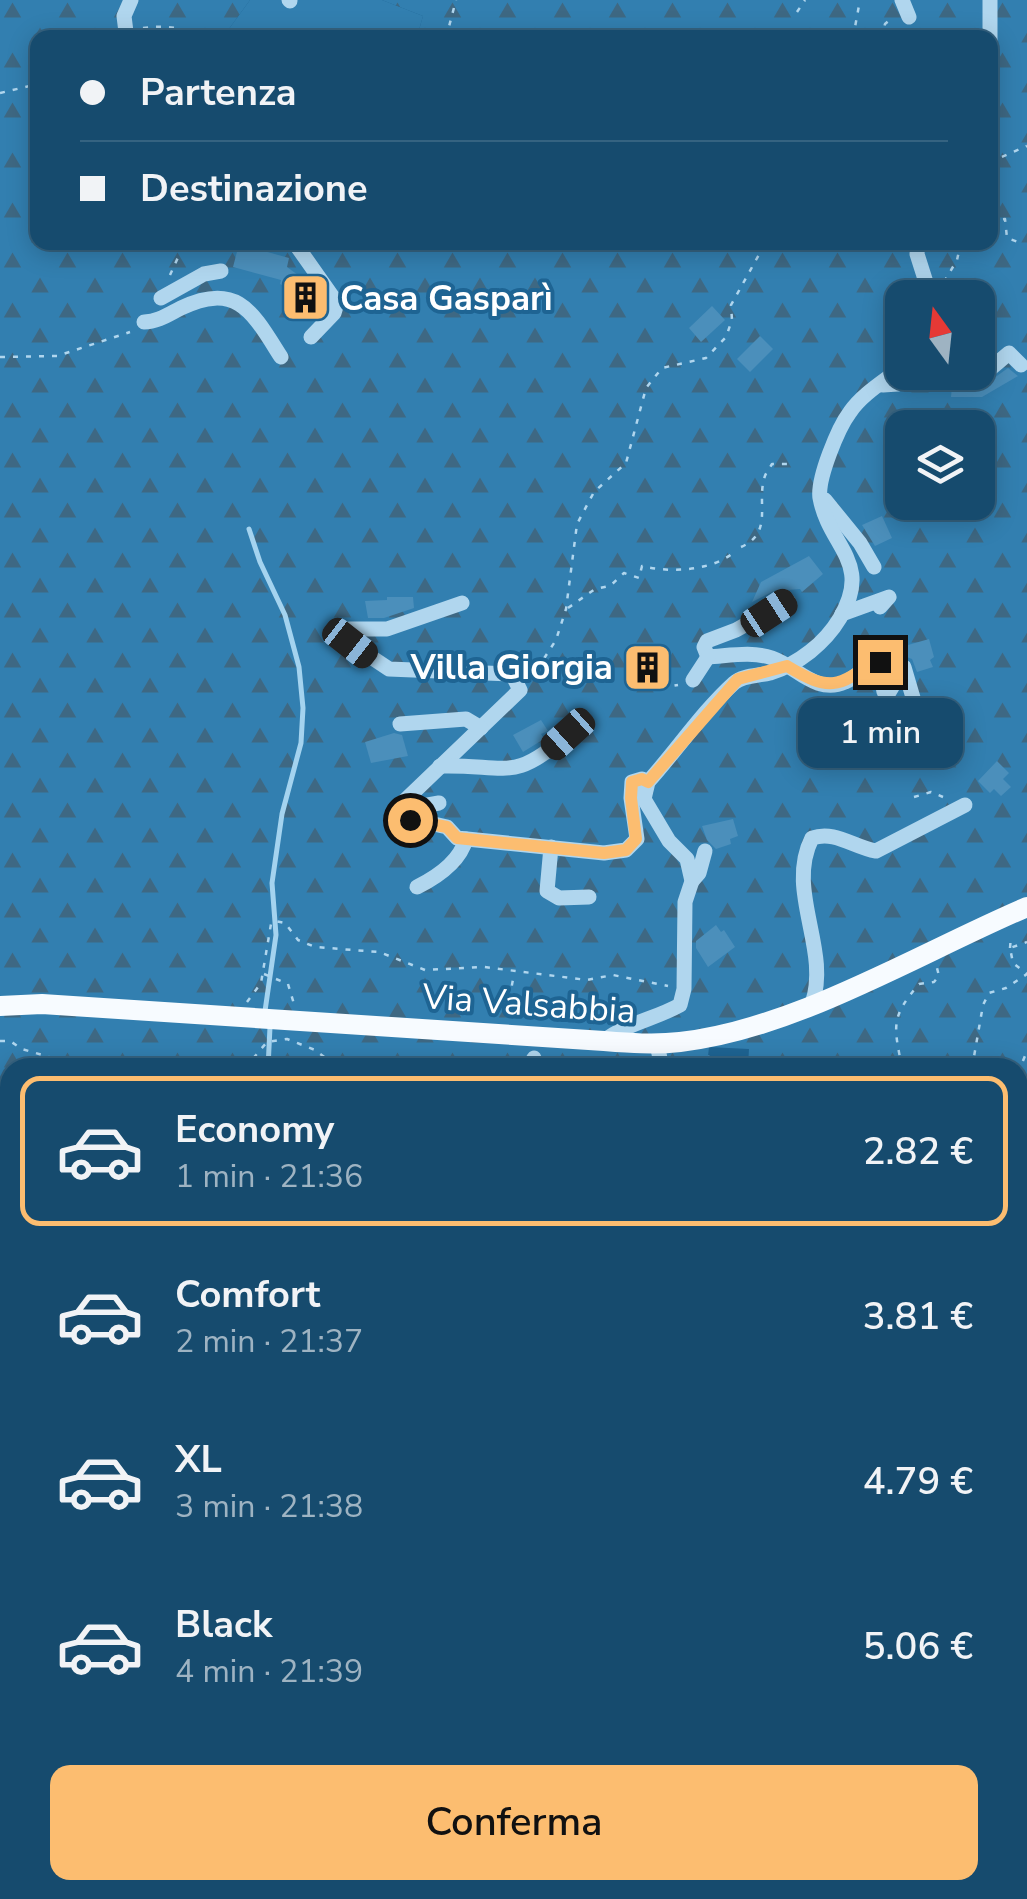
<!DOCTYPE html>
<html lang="it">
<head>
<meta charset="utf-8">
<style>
  body { margin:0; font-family:"Nunito Sans",sans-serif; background:#1f5273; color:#f1f3f6; height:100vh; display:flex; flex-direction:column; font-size:38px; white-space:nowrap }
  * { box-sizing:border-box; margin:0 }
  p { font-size:32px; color:#9eb3c2 }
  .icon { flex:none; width:55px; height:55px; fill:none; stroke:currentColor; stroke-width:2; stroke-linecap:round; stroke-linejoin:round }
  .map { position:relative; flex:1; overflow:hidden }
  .panel { position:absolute; left:0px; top:1058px; width:1028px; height:842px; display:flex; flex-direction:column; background:#164b6e; border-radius:30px 30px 0 0; box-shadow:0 5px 25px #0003,0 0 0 2px #356381 }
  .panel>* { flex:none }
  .top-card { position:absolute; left:30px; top:30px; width:968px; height:220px; border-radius:20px; box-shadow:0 5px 25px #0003,0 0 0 2px #356381; display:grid; align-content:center; height:220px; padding:0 50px; background:#164b6e }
  .needle { width:65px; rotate:345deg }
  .tools { position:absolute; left:885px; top:280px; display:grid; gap:20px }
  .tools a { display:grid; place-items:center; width:110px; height:110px; border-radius:20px; background:#164b6e; box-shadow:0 5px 25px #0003,0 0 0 2px #356381; font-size:50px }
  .end { position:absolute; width:45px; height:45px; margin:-22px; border:12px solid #fcbd70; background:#111; box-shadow:0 0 0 5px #111 }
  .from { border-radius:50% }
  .bubble { position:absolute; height:70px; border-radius:20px; background:#164b6e; box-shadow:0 5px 25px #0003,0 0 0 2px #356381; font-size:32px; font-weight:600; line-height:70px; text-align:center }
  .car { position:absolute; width:30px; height:60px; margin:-30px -15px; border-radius:12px; box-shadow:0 0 8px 2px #0007; background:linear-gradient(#222 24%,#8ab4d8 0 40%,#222 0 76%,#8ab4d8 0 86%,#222 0) }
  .top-card b { display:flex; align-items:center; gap:35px; height:95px; font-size:38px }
  .top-card b+b { border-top:2px solid #356381 }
  .top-card i { width:25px; height:25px; background:#f1f3f6 }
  ul { padding:18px 0 0; list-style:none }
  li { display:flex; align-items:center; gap:30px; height:150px; margin:0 20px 15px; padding:0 30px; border:5px solid transparent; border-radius:20px }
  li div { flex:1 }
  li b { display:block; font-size:38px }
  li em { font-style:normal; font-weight:600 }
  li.on { border-color:#fcbd70 }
  li>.icon { width:90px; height:90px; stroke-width:1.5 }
  .button { display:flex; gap:20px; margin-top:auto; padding:20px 50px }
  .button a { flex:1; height:115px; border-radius:20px; background:#fcbd70; color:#111; font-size:40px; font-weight:600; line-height:115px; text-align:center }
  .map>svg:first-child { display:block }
</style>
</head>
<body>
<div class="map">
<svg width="1027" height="1899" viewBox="0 0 1027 1899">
  <defs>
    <pattern id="forest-firs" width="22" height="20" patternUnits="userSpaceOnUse" patternTransform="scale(2.5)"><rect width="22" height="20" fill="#327fb0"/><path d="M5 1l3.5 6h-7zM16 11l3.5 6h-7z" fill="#3e6883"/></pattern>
  </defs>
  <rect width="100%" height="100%" fill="#1e6493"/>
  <g fill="#327fb0">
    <path d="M250,0H382L423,16L417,37H223Z"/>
    <path d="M10,1498V1890H258L274,1899H0V1506Z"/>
    <path d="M540,1890H778V1899H527Z"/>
  </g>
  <g fill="url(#forest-firs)" fill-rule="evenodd">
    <path d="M0,0H250L223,37L38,38V242H990V38L417,37L423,16L382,0H1027V1899H778V1890H1018V1068L748,1067L749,1049L709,1047L707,1065L685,1064L682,1068H10V1498L0,1506ZM902,298H978V372H902ZM902,428H978V502H902Z"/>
    <path d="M258,1890H540L527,1899H274Z"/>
  </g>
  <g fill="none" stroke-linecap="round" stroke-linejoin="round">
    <g stroke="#a4d3ef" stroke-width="5">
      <path d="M249,529L260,562L285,615L299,667L303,708L301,743L282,814L272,883L276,935L265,1011"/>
      <path d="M268,1068L270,1027"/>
      <path d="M1018,1221L1027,1203"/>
      <path d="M0,1278L10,1272"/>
      <path d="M878,1890L880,1899"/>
    </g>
  </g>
  <g fill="#4b8fbb">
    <path d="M239,244L289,258L287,267L309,283L324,307L315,316L288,297L292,290L280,284L281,280L233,267Z"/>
    <path d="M712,306L725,320L701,342L689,328Z"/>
    <path d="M760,336L773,349L750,372L737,359Z"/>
    <path d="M1008,368L1018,376L982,397H951L952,385L983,386Z"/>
    <path d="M882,516L892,538L875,546L862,525Z"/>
    <path d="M809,556L823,574L802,592L800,589L787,590L778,594L776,590L752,602L761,582Z"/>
    <path d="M387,597H413L414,608L384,618H368L365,601L387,600Z"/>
    <path d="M929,639L934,657L930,660L933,667L917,672L912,659L904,656L901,647Z"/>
    <path d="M541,720L548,731L541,734L544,739L523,752L513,735Z"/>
    <path d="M394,733L402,735L408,756L371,763L365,742Z"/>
    <path d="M997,761L1009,773L1003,779L1011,787L1001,796L994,789L990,793L978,781Z"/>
    <path d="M733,819L738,836L730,839L731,844L716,849L707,840L702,826Z"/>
    <path d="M716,925L721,932L724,930L735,947L708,967L696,948V941Z"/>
  </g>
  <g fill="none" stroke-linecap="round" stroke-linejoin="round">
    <g stroke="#b0d6ee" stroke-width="2.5" stroke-dasharray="5 8" stroke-linecap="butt">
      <path d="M797,12L805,0"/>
      <path d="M143,28C165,25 184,27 204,38"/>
      <path d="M446,38L456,0"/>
      <path d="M853,38L860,0"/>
      <path d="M881,38L885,24L893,17"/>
      <path d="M0,93L38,84"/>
      <path d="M990,162L1027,146"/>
      <path d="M990,220L1005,219L1007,238L1021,243"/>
      <path d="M170,275L185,242"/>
      <path d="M944,282L957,260L961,242"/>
      <path d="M0,357L57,356L130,332"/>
      <path d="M741,547C773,533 757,505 764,479C765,474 769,469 772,464H789"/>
      <path d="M568,608L595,589L610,586L624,573L639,578L642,566C669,573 711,571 733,553"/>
      <path d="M646,676L639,681L642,691L678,685"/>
      <path d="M530,680L556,640L566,609L577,524L594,492L626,463L646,388L662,368L706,358L726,337L732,320L731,305L766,242"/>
      <path d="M914,797L931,792L943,797"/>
      <path d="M1010,948L1011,936"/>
      <path d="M264,974L288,984L294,1004"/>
      <path d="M514,998L511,990L514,974"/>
      <path d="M247,1002L261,983L271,924L275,921L285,923L298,940L315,947L379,952L425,970L484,967L587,980L613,975L668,986"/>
      <path d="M0,1041H10L22,1049L86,1068"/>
      <path d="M708,1056L714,1068"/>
      <path d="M245,1068L267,1042L287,1039L315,1050L332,1063L358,1068"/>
      <path d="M902,1068C894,1026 890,1018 919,984L934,982L939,976L937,968"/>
      <path d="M972,1068L983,1005L989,993L1006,988L1027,974L1013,963L1010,948L1027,942"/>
      <path d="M1018,1073L1027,1051"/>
    </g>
    <g stroke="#b0d6ee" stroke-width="15">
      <path d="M289,0L290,1"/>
      <path d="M902,0L909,17"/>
      <path d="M990,0V84"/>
      <path d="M126,32L124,16L131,0"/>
      <path d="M294,242L337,303L334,313L311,337"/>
      <path d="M918,242L917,254L931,298"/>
      <path d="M161,298L204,274L221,271"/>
      <path d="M144,322C158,322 169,314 181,308C238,281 253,313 281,357"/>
      <path d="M945,372C982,381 980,377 1009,353L1021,365"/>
      <path d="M883,385L898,384L924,372"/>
      <path d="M825,500L860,543L874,567"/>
      <path d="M788,601L736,630L707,641L704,647L708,657C728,656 752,651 772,658C796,666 816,695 845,682C857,677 866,665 878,659L884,692L888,694L904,667L914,701L926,708L940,725"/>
      <path d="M462,603L387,629H349L346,634L350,643L389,669L512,674L520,690L395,810L399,816L447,827L457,838L604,853L626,850L637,839L631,798L632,782L642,779L648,782"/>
      <path d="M842,614L889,597L880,607"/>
      <path d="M693,680L708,657"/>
      <path d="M400,724L466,719L481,728"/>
      <path d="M440,766C506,764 513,784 568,734"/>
      <path d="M401,805L422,806L439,803"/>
      <path d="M551,847L547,891L559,898L589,897"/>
      <path d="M692,881L699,873L705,851"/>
      <path d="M417,887C437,877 460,861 466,839"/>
      <path d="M812,1004C831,949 785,891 812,838C835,830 853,847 876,851L965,805"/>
      <path d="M604,1041C627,1023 655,1019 680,1005L684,989L685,902L692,881L687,859L669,841L644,799L648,782C677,750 702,712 734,683C743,675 758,676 770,673C799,664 825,643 840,618C873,562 829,547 820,498C817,479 838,428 850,412C862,394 886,380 902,367"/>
      <path d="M657,1044L662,1068"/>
      <path d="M528,1068L534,1058"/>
      <path d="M1018,1683L1027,1691"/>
      <path d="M125,1890C140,1894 153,1899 168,1890"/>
      <path d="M824,1890L827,1899"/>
      <path d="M848,1890L852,1899"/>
      <path d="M865,1890L868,1899"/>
      <path d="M71,1899L83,1890"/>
    </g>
    <path stroke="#f7fbff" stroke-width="20" d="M0,1006L42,1004L604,1041C629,1043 654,1045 680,1042C796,1029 919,953 1027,907"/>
  </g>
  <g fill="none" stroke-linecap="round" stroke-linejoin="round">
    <path stroke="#fcbd70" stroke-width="12" d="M410,820L447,827L457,838L604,853L626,850L636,839L631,798L632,782L642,779L648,782L738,679L787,666C828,691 839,689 875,659L880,662"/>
  </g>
  <defs>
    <symbol id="building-square" viewBox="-11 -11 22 22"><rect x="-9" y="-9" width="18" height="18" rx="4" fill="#fcbd70" stroke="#1e6493"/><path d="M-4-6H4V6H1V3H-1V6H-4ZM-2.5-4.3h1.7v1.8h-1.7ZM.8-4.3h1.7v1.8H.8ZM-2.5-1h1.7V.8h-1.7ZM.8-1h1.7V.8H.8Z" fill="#111"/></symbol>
  </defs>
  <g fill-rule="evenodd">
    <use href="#building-square" x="278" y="270" width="55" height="55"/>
    <use href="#building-square" x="620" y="640" width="55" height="55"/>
  </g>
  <g text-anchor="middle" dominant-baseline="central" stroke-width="8" stroke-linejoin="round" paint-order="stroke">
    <g font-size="35" font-weight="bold" fill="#fff" stroke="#1e6493" text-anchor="start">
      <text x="340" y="298">Casa Gasparì</text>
      <text x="613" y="667" text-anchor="end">Villa Giorgia</text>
    </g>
    <g font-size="35" fill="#fff" stroke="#1e6493">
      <text transform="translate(529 1004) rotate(4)">Via Valsabbia</text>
    </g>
  </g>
</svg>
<div class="tools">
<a><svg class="needle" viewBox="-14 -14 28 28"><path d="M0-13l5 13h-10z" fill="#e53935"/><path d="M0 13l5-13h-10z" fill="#9eb3c2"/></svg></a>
<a><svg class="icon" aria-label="layers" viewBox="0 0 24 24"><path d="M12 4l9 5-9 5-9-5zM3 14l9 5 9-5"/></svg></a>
</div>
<i class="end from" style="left:410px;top:820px"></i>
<i class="end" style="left:880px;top:662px"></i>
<div class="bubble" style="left:798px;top:698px;width:165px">1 min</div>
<i class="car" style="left:769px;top:613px;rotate:57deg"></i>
<i class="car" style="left:350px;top:643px;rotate:128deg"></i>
<i class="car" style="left:568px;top:734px;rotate:228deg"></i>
<div class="top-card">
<b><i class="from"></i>Partenza</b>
<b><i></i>Destinazione</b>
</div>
<section class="panel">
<ul>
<li class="on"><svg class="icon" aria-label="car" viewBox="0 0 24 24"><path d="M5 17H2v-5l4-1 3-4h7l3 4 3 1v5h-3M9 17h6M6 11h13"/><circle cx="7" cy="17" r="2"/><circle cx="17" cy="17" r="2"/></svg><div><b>Economy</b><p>1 min · 21:36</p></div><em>2.82 €</em></li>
<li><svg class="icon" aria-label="car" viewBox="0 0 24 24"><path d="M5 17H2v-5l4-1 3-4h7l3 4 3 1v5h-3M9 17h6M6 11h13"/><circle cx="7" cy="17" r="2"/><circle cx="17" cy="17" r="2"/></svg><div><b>Comfort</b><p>2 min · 21:37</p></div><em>3.81 €</em></li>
<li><svg class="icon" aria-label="car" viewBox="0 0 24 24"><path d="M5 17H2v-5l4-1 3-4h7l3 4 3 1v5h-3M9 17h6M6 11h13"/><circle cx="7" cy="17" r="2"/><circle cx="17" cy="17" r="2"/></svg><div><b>XL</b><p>3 min · 21:38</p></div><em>4.79 €</em></li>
<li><svg class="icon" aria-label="car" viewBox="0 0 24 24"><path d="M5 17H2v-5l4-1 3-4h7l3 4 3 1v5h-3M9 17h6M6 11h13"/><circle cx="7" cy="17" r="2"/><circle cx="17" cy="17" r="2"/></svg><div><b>Black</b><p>4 min · 21:39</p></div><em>5.06 €</em></li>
</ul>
<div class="button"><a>Conferma</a></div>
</section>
</div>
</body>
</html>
